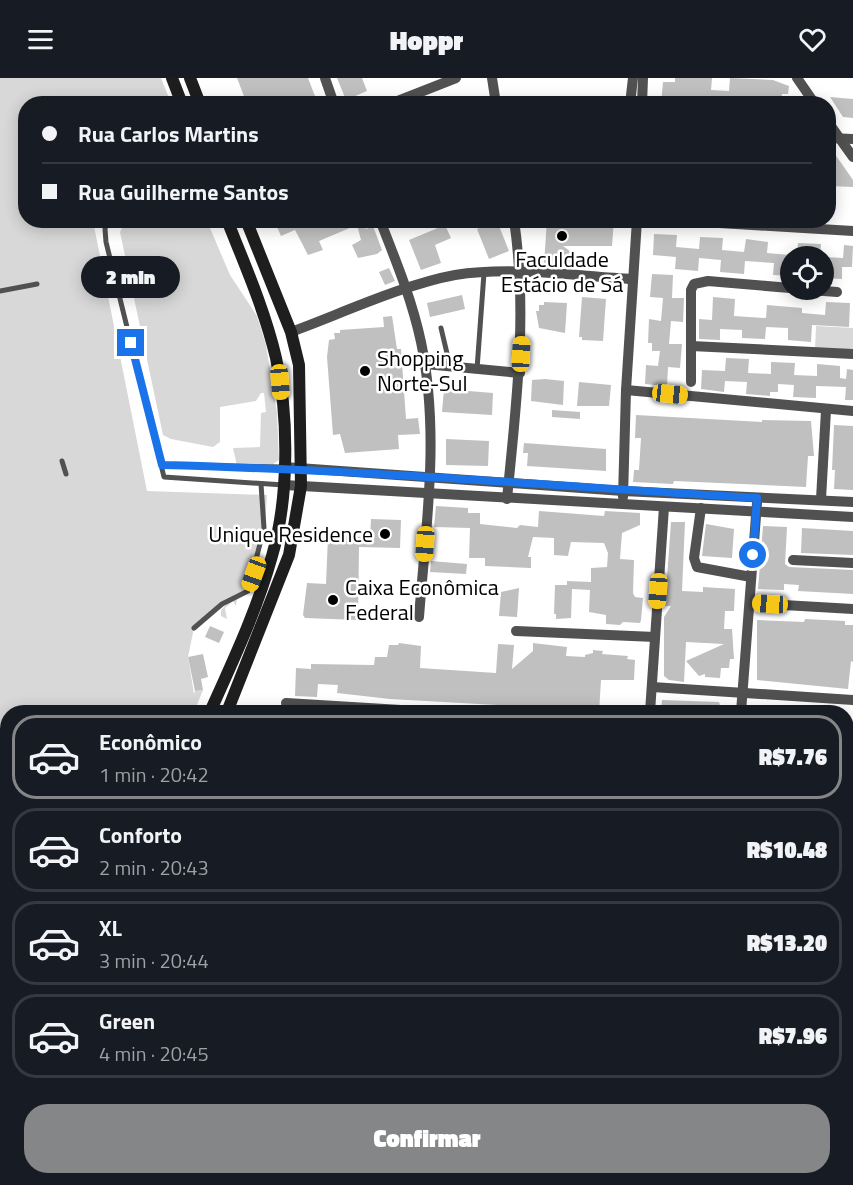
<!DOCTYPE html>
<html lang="pt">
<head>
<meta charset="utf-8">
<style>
  body { margin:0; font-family:"Titillium Web",sans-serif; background:#20242c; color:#f1f3f6; height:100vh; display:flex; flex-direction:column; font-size:22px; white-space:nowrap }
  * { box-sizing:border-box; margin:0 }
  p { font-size:20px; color:#9ea1a6 }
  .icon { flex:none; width:33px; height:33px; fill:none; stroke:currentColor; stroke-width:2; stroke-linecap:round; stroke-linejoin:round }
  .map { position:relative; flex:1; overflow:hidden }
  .details { position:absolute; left:0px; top:627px; width:854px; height:480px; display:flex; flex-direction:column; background:#171b24; border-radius:24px 24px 0 0; box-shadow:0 3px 15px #0003 }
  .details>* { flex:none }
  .top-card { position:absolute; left:18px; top:18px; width:818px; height:132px; border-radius:24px; box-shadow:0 3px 15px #0003; display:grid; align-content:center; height:132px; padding:0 24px; background:#171b24 }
  .tools { position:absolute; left:780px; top:168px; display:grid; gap:12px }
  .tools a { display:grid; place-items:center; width:54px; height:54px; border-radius:50%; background:#171b24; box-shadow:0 3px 15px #0003; font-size:30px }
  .end { position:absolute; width:27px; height:27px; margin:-14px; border:8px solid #1a73e8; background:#fff; box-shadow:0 0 0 3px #fff }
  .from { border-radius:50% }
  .bubble { position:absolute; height:42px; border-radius:21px; background:#171b24; box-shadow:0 3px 15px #0003; font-size:20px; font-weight:800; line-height:42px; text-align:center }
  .car { position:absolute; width:18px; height:36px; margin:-18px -9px; border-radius:8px; box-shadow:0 0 4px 2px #0007; background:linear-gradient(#f5c518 24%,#345 0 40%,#f5c518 0 76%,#345 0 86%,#f5c518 0) }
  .top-card b { display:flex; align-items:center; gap:21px; height:57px; font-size:22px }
  .top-card b+b { border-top:2px solid #363941 }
  .top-card i { width:15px; height:15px; background:#f1f3f6 }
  ul { padding:10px 0 0; list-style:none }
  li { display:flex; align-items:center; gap:18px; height:84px; margin:0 12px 9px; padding:0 12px; border:3px solid #363941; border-radius:24px }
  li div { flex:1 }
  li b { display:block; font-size:22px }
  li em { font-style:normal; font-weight:800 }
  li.active { border-color:#858687 }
  li>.icon { width:54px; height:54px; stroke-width:1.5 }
  .cta { display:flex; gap:12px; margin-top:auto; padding:12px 24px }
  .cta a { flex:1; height:69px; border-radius:24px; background:#858687; color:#fff; font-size:24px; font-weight:800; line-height:69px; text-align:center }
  header { display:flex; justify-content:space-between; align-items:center; height:78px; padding:0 24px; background:#171b24; font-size:27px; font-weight:800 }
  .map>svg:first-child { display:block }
</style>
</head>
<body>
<header><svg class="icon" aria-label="menu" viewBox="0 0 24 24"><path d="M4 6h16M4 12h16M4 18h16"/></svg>Hoppr<svg class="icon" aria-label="heart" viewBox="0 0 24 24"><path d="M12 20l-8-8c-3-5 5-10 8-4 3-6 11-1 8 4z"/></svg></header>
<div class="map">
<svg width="853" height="1107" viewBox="0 0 853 1107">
  <rect width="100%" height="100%" fill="#fff"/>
  <g fill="#d8d8d8">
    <path d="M0,0H161L171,25L26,26V142L93,143L147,413L267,417L265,449L248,513L237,520L236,528L233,523L225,530L227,541L221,538V532L231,522L194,550L188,579L194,616L195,613L203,612L194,634H8V981L0,982Z"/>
    <path d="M133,143H207L230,197L257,238L266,267L277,335L279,382L273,386L237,388L233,370L260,369L261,335L266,334L264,315H261L256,323L220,329V364L213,369L171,361L163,357L120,154L124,146Z"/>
    <path d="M816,248L853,250V274L815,271Z"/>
    <path d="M7,998L8,1100H99L101,1107H0V999Z"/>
  </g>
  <g fill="#c0c0c0">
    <path d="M237,0H308L318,26H247Z"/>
    <path d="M337,0H362L367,13L346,22Z"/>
    <path d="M675,0H712L711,12L729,13L730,0L773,2L789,8L788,16H782L781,26H661L663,4H675Z"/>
    <path d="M830,19L853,21V40L843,39Z"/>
    <path d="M832,72L853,102V109L828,108Z"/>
    <path d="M274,142H367L363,144L366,151L373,148L382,172L377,176L358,180L352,167L361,162L357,147L319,163L323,172L308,177L295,152L281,158Z"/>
    <path d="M547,142H614L612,168H563L582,182V190L544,186Z"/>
    <path d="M497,143L509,173L489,181L477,151Z"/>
    <path d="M445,147L451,160L435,167L441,185L421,192L409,162Z"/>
    <path d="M654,156L677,157L676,169L699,171L700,159L723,160L722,172L744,174L746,161L768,164L767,175L790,177V198L773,197L774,185L745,183L744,196L720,194L721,182L699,180L698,193L675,191L676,179L653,177Z"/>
    <path d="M798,165L821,166L820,178H797Z"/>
    <path d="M844,167L853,168L852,189H842V201L824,200V179L843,180Z"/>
    <path d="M389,190L395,203L385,207L379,194Z"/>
    <path d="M652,196L673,197L672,220H684L683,244L671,243L669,266H682L680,290L668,289L667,308L645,306L646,287L658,288L660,273H652V265H648L649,241L661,243L663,220L650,219Z"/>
    <path d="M462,217L465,231L430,239L427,225Z"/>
    <path d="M582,219L606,221L603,263L582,262V259H579Z"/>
    <path d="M713,219L735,221L734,238L766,240L767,227L802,230V235L825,237L826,224L850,225L849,249L812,247L811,264L788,262V250L766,249L765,261L742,260V252L720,251V262L699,261V241L712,242Z"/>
    <path d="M544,224L567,225L565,255L539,250L536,233H539V227H544Z"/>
    <path d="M392,238L397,271H401L406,341L418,340L420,356L398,357L399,371L345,375L340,356L333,357L327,279L329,262L335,261L334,255H340V252L384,249L383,239Z"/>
    <path d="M726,280L749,281L748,295L771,296V284L795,285L794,297L817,298V286L840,288V300L846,301L847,291L853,292V322H845L846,309L816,308V320L793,319L794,307L778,306V314H770V318L746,316L747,304L725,303L724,314L701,311L702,292L725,293Z"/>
    <path d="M545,301L564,303L563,327L531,323L532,302Z"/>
    <path d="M579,304L611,307L609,328H577Z"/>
    <path d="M444,311L493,315L492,337L442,334Z"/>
    <path d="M552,332L580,334V341L552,339Z"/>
    <path d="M636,337L762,344V342L811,343L814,378H808L806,409L674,403L673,406L633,404L634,392H639L641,360H635Z"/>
    <path d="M834,347L853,348V412L834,411L835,392H832Z"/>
    <path d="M446,361L489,363L488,388L446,387Z"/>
    <path d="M524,365L606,371V393L527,388L528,375H523Z"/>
    <path d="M436,428L468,430V435H480V446L517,450L520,447L538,449L539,433L604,438L605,433L640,435V447L622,455L620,481L634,482L633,515L635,519L643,520L641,542L640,545L623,544L620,547L606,546V537L589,534L590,512L572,511L571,540L556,541V536H554L555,507H567V503L591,504V490L607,489L608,475L604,465L571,464L568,478L554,477V460L533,459L528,479H531V490L485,488V480H469L470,450L434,449Z"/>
    <path d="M371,441L401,442L400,470L359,469L358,542L305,540L303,537L307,505L326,506L328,458L370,459Z"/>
    <path d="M671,444H685L682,513L703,514V509L735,511L734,533H725L724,551H732L734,581H730L729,590H721L720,600L705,599V596L699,598L686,583L724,566L686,564L684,604L669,602L664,598V539L671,528H665Z"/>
    <path d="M706,446L734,451L732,480L702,478Z"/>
    <path d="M763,448L787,449L785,486L789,489L853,492V516L798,513L799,507L784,506V512L758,511Z"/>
    <path d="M802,450L853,453V477L801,475Z"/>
    <path d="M431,483L467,486L466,496L430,494Z"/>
    <path d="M519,510L517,539L499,538L501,514Z"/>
    <path d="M805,541L845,543V547H853V584L851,583L848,611L757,602V542L804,544Z"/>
    <path d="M210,548L224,554L219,565L205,559Z"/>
    <path d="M399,565L421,568L420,590L496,595L498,566L514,567L512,591L533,573V565L567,569L566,578L585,579V577L593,575V572L603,573L602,576L628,578L627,581L635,582L634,602H601L599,634L564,632V628L533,627V629L390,621L337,615L338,607L318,606L317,619L295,618L296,590L311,591V586L374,587L375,579H387L389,567H398Z"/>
    <path d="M203,576L208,599L201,601L203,612L195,613L188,579Z"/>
    <path d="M662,622L719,624L722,634H661Z"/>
    <path d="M144,1100H198L200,1107H145Z"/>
    <path d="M494,1100H516V1107L493,1105Z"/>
    <rect x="581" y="1100" width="20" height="7"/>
    <path d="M635,1100H691V1107H634Z"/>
    <rect x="728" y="1100" width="15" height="7"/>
    <rect x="832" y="1100" width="16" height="7"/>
  </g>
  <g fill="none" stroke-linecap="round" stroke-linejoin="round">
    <g stroke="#737373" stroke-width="1.5" stroke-dasharray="1.5 3" stroke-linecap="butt">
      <path d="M73,1100L74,1107"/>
      <path d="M84,1100L85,1106"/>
    </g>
    <g stroke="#515151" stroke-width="5">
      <path d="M108,142L105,151L106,164L164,399L284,407"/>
      <path d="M0,213L37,206"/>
      <path d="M441,250L450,288"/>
      <path d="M477,291L484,195"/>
      <path d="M62,383L66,396"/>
      <path d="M162,387L284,389"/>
      <path d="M194,550L222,526L248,513L264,450L261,406"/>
      <path d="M0,767L8,791"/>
      <path d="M0,982L8,981"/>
      <path d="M313,1100L315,1107"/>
      <path d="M336,1100L339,1107"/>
      <path d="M360,1100L363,1107"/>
      <path d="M381,1107H383"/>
    </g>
    <g stroke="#515151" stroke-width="10">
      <path d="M325,0L334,26"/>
      <path d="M492,0L496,26"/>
      <path d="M797,0L815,26"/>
      <path d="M390,26L456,0"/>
      <path d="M630,26L633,0"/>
      <path d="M642,26L643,0"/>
      <path d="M828,44L853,79"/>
      <path d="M828,60L853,61"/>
      <path d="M380,142C396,183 412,222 421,264C440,355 426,448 419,539"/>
      <path d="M670,142L853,153"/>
      <path d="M811,212L837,214"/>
      <path d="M291,254C340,236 405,206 455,197C512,188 575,198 633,201"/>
      <path d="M691,268L853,276"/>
      <path d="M425,286L520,295"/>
      <path d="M691,304V212L694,206L708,203L790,210"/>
      <path d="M626,312L853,333"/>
      <path d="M284,389L623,413L853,424"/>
      <path d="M284,407L853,439"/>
      <path d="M623,419L626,312L637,142"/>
      <path d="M507,421C516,328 528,236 514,142"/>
      <path d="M821,421L826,332"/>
      <path d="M701,430L694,480L697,489L751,499"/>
      <path d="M793,482L853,485"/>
      <path d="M750,525L853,531"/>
      <path d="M516,553L655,559"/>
      <path d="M652,609L853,622"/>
      <path d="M286,625L434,634"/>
      <path d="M650,634L664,429"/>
      <path d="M741,634L757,425"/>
      <path d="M846,713H853"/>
      <path d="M846,802H853"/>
      <path d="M846,891H853"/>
      <path d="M846,983H853"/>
      <path d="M846,1056H853"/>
      <path d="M805,1100L806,1107"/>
      <path d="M622,1107V1100"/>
      <path d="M716,1107L717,1100"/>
    </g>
    <g stroke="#1e1e1e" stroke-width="12">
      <path d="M172,0L182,26"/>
      <path d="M190,0L200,26"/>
      <path d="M210,634C233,583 257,532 272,478C289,420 289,339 276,280C265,233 245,187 227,142"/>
      <path d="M227,634L289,477L301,408L299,287L291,254L246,142"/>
      <path d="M96,1100L97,1107"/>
      <path d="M115,1100L116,1107"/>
    </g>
  </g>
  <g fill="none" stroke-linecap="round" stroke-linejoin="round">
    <path stroke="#1a73e8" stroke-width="8" d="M131,265L162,387C361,392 559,408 757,420L753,477"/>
  </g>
  <g fill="#000" stroke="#fff" stroke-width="2">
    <circle cx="562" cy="158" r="6"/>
    <circle cx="365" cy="293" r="6"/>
    <circle cx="385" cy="456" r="6"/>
    <circle cx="333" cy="522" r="6"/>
  </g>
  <g text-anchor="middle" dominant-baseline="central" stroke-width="5" stroke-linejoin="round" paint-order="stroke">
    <g font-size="22" fill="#000" stroke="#fff" text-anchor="start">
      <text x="562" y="181" text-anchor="middle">Faculdade<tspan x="562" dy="25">Estácio de Sá</tspan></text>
      <text x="377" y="280">Shopping<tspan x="377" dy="25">Norte-Sul</tspan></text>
      <text x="373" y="456" text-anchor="end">Unique Residence</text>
      <text x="345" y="509">Caixa Econômica<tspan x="345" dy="25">Federal</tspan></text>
    </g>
  </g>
</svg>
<div class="tools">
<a><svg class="icon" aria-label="locate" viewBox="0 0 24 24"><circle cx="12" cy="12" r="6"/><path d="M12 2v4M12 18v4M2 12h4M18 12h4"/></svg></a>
</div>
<i class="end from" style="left:753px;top:477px"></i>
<i class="end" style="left:131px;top:265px"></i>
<div class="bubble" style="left:81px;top:178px;width:99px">2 min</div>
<i class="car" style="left:521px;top:276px;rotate:3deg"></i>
<i class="car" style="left:280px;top:304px;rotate:175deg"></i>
<i class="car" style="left:670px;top:316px;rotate:96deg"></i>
<i class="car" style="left:425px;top:466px;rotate:184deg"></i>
<i class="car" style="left:254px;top:496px;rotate:200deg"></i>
<i class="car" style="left:658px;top:513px;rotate:184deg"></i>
<i class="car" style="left:770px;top:526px;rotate:273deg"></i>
<div class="top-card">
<b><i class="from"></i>Rua Carlos Martins</b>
<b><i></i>Rua Guilherme Santos</b>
</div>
<section class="details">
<ul>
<li class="active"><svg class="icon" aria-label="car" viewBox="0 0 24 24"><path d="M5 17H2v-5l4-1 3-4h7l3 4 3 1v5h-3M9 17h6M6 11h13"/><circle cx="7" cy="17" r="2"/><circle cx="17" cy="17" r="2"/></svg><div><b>Econômico</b><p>1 min · 20:42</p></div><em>R$7.76</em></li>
<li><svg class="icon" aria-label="car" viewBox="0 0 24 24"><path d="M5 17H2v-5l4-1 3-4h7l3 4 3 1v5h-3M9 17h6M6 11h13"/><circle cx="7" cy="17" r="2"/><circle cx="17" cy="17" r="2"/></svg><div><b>Conforto</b><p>2 min · 20:43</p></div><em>R$10.48</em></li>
<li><svg class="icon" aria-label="car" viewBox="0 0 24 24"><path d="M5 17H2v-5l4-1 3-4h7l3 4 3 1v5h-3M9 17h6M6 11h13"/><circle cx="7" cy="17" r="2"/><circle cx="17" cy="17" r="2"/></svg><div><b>XL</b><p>3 min · 20:44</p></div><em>R$13.20</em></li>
<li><svg class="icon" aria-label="car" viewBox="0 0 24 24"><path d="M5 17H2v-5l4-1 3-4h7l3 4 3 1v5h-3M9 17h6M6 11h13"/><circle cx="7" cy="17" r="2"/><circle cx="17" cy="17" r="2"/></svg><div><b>Green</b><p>4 min · 20:45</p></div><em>R$7.96</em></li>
</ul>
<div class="cta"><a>Confirmar</a></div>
</section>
</div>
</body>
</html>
